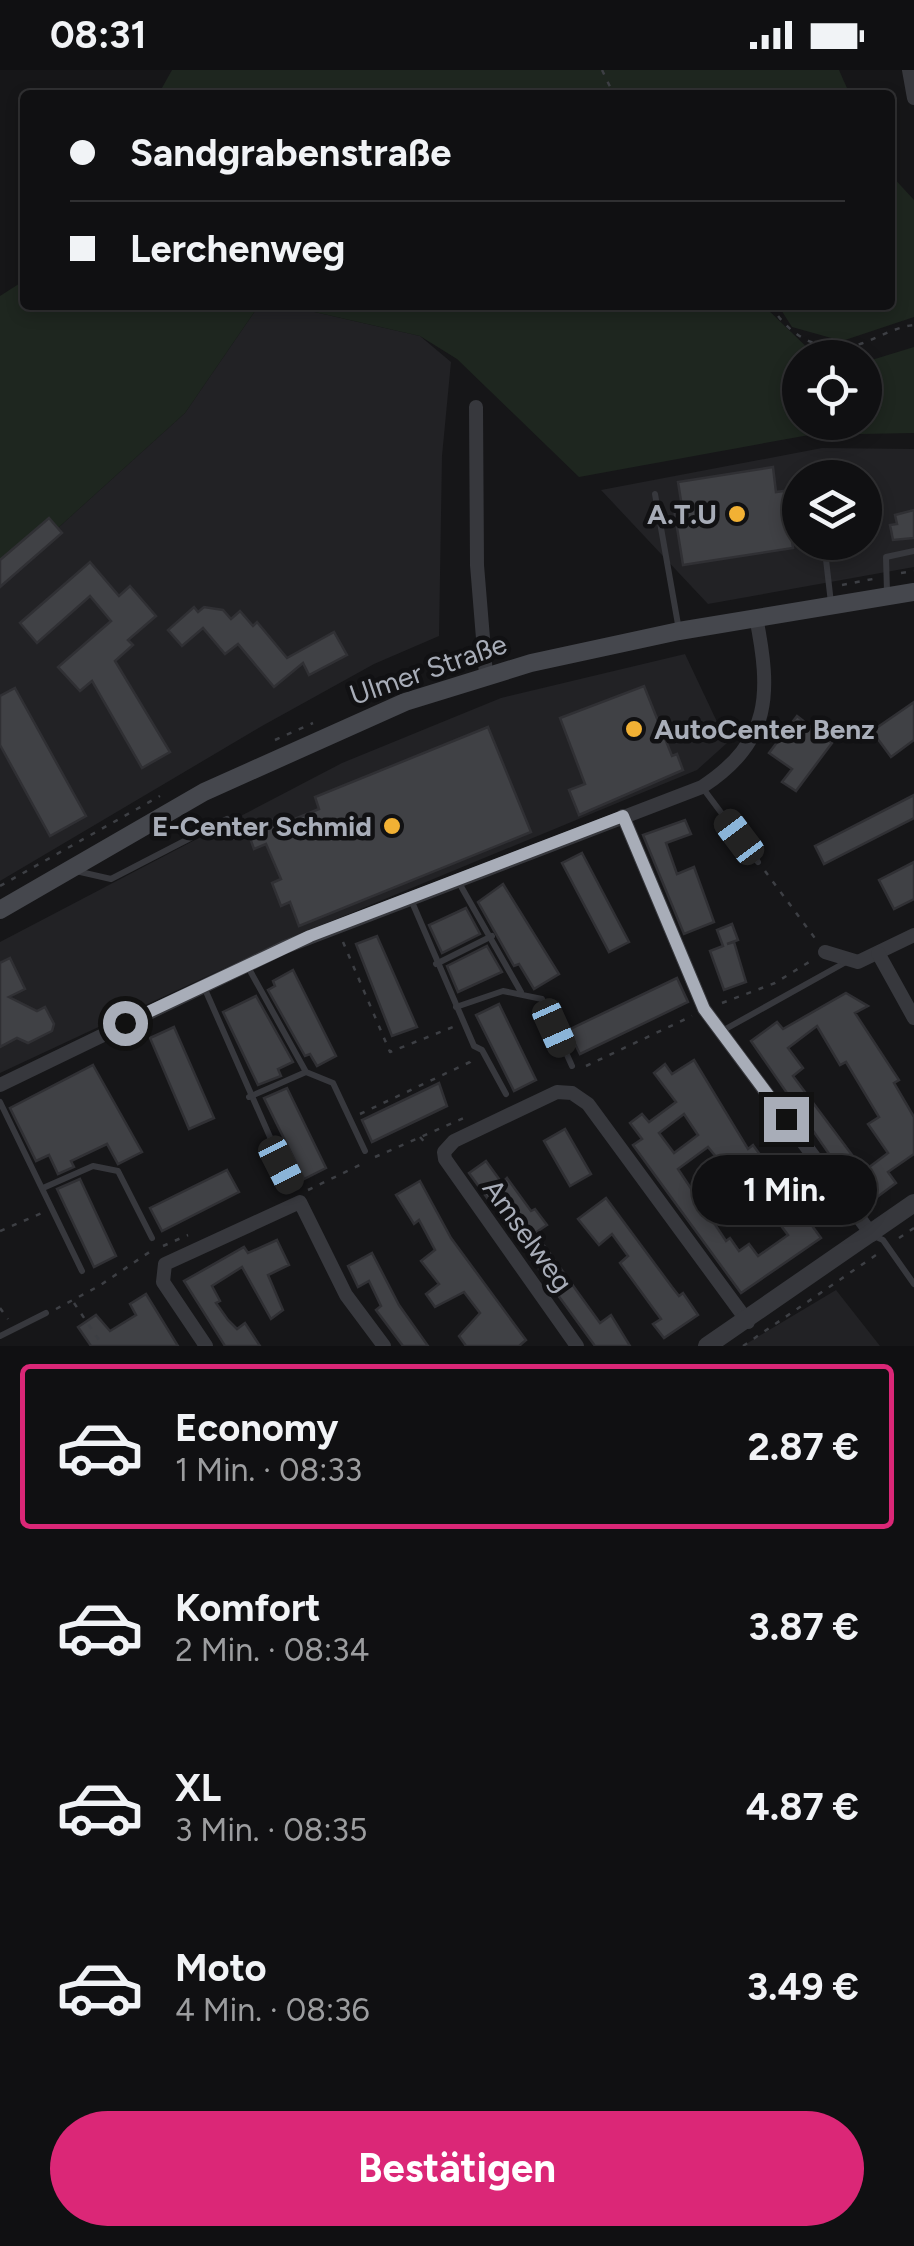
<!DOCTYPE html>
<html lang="de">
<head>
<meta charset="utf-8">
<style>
  body { margin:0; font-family:Figtree,sans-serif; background:#19191b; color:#f1f3f6; height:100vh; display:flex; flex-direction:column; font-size:38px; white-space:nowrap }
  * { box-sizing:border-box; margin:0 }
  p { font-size:32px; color:#9c9d9f }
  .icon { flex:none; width:55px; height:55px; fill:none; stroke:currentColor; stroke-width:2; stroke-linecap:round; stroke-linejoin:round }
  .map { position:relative; height:1276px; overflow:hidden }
  .details { display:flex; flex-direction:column; background:#101012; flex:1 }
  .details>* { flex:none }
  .guide { position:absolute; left:20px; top:20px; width:875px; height:220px; border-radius:10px; box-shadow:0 5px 15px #0003,0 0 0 2px #303032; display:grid; align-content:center; height:220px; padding:0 50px; background:#101012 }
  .fabs { position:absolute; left:782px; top:270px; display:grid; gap:20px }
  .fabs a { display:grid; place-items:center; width:100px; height:100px; border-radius:50%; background:#101012; box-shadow:0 5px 15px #0003,0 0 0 2px #303032; font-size:50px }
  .end { position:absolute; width:45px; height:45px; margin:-22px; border:12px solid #a8adb8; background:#111; box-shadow:0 0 0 5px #111 }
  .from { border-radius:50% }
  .bubble { position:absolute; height:70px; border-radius:35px; background:#101012; box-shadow:0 5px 15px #0003,0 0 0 2px #303032; font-size:32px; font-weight:700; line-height:70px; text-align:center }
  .car { position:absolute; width:30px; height:60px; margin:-30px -15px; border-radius:12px; box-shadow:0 0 8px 2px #0007; background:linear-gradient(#222 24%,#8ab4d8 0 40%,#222 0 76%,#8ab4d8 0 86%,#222 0) }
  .guide b { display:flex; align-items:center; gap:35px; height:95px; font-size:38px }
  .guide b+b { border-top:2px solid #303032 }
  .guide i { width:25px; height:25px; background:#f1f3f6 }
  ul { padding:18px 0 0; list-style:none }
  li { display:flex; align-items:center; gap:30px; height:165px; margin:0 20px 15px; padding:0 30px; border:5px solid transparent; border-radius:10px }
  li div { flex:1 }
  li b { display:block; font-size:38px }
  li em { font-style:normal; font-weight:700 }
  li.active { border-color:#db2777 }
  li>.icon { width:90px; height:90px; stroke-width:1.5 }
  .cta { display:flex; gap:20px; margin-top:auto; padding:20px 50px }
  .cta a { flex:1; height:115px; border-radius:60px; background:#db2777; color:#fff; font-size:40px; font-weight:700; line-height:115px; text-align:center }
  .status { display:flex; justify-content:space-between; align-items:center; height:70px; padding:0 50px; background:#101012; direction:ltr }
  .status svg { height:28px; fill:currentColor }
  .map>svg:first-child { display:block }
</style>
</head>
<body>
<div class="status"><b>08:31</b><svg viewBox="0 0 49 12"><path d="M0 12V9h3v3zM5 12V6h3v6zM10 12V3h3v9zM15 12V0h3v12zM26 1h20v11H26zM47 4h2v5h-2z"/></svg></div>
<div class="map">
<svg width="914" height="1276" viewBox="0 0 914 1276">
  <rect width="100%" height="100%" fill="#161618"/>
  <g fill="#222225" fill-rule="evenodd">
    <path d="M259,235H284L420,266L451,292L442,386L439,566L374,594L262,656L0,811V496L59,457L185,343Z"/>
    <path d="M822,378L914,379V497L708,534L601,420ZM800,408H865V472H800Z"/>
    <path d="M685,584L727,673L697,700L274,875L0,1003V872L342,693L501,628Z"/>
    <path d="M836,1220L880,1276H743L759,1266Z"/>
  </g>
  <g fill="#1e261f">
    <path d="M172,0H839L850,25H158Z"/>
    <path d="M890,104L914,130V247L842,271L792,257L778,235H890Z"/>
    <path d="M25,210V235H259L185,343L59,457L0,496V226Z"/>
    <path d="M284,235H763L817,287L800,288V352H865V292L914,277V363L809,365L579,407L457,289L420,266Z"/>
  </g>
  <g fill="#404145" stroke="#303034" stroke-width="2.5" fill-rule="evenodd">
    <path d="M773,397L776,422L784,421L788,443L794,442L796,456H790L793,478L683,495L674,439L682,437L678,412Z"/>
    <path d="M914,440V468L893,470L890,455L897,454L895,445Z"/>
    <path d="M49,448L62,463L0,517V490Z"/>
    <path d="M90,492L119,526L130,516L156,546L128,570L133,575L115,591L170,682L142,698L92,611L80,621L58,597L111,551L90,526L37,573L20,553Z"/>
    <path d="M194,537L198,542L204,537L223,540L231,549L240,541L253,556L257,552L287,588L334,562L347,585L309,605L303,593L274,617L238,574L225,584L203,558L182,576L168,560Z"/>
    <path d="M644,616L672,686L677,684L683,700L579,745L569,720L585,714L560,648Z"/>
    <path d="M15,618L86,746L50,766L0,675V626Z"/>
    <path d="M914,632V670L891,687L872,661Z"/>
    <path d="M797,646L832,673L796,721L782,712L792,699L769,683Z"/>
    <path d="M488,657L531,762L299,856L290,832L281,836L272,813L281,809L266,774L254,779L247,760L282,746L285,753L319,739L315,727Z"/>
    <path d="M914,725V748L824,794L815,776Z"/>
    <path d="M685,750L691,764L666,773L677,804L694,797L714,852L684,864L643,765Z"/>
    <path d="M582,783L629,872L609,882L562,793Z"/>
    <path d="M914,792V829L894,839L879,810Z"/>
    <path d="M503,814L559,904L534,919L519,894L514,896L478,832Z"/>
    <path d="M466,838L480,864L442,883L429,855Z"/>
    <path d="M732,854L738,870L727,874L734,872L746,912L724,920L710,881L723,876L717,860Z"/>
    <path d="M377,866L417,957L392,966L356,874Z"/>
    <path d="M487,876L502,902L458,922L447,896Z"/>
    <path d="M10,888L25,919L9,927L37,941L45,937L54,954L52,961L28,973L17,968L0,977V893Z"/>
    <path d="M293,900L336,986L317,996L310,984L305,986L268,920L275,916L273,911Z"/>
    <path d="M677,908L688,932L580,984L568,960Z"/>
    <path d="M846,923L868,936L855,943L899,1010L894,1013L914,1047V1084L888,1102L896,1113L865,1136L751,971L777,952L783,959ZM817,956L840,995L846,992L879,1047L868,1054L888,1083L864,1101L793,1006L803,998L788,978Z"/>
    <path d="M256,926L293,992L278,999L281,1006L258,1015L223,942Z"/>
    <path d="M499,934L536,1010L514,1021L476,945Z"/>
    <path d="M174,957L214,1048L189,1059L150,968Z"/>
    <path d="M694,990L748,1079L753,1075L821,1168L741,1223L633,1075L642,1069L630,1053L642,1044L649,1052L676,1032L654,1003L665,994L672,1004ZM684,1044L698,1065L674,1083L659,1063ZM708,1077L726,1099L734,1093L753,1117L744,1124L761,1148L770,1141L788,1165L758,1186L749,1174L739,1181L730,1168L726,1171L678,1099Z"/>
    <path d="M93,995L142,1082L118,1094L107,1074L71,1091L74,1097L58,1104L49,1085L36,1091L10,1038Z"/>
    <path d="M439,1013L447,1036L372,1072L362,1050Z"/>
    <path d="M287,1018L326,1098L304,1109L264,1028Z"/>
    <path d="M565,1059L591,1104L570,1116L544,1071Z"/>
    <path d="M486,1091L502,1113L507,1108L531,1141L535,1139L547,1155L535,1163L600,1253L611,1245L630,1276H595L469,1103Z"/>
    <path d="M227,1100L239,1122L162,1161L150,1138Z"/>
    <path d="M80,1109L116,1186L94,1197L57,1119Z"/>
    <path d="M420,1111L451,1168L526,1270L519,1276H466L459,1266L480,1243L464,1222L435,1237L426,1224L439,1214L421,1191L435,1180L419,1150L414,1154L396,1125Z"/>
    <path d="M606,1128L672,1217L679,1226L683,1223L698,1245L664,1268L653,1254L661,1249L620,1193L628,1186L612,1164L599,1175L578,1149Z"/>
    <path d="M277,1170L289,1195L268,1205L283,1240L271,1249L242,1197L212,1216L220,1231L216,1233L228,1250L237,1259L245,1253L260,1276H225L184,1211L244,1177L248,1183Z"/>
    <path d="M372,1183L399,1235L428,1276H403L376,1240L381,1236L369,1211L358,1217L348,1196Z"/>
    <path d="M146,1224L178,1276H91L78,1257L96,1245L110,1261L136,1245L130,1234Z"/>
  </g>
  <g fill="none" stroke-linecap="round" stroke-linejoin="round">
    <g stroke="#3d3f44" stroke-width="2.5" stroke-dasharray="5 8" stroke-linecap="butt">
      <path d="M602,0L614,25"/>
      <path d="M771,235C789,267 822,285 860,274C878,268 895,257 914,255"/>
      <path d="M901,503L914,501"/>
      <path d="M842,515L873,509"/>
      <path d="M275,670L313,653"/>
      <path d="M765,801L817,871"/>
      <path d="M0,816L160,726"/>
      <path d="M343,872L390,982L453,957"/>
      <path d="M722,933L775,913L814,889"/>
      <path d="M586,996L692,946"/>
      <path d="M360,1044L470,992L471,987"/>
      <path d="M420,1067L428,1076"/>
      <path d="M375,1087L464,1048"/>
      <path d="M308,1120L364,1093"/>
      <path d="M0,1161L42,1143"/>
      <path d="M899,1168L914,1158"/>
      <path d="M163,1176L188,1165"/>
      <path d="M74,1233L103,1276"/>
      <path d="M0,1238L8,1249"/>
      <path d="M56,1239L99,1216L151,1181"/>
      <path d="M743,1276L876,1185"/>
    </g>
    <g stroke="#37383d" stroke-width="6">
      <path d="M655,424L679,560"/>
      <path d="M824,472L831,533"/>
      <path d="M887,522L886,487L914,481"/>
      <path d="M702,717L758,792"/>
      <path d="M76,801L111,809L227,749L235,767"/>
      <path d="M458,811L521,922"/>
      <path d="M412,832L474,976L482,980L506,1024"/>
      <path d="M436,894L492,866"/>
      <path d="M248,897L306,1002L333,1013L365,1081"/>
      <path d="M204,917L292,1117"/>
      <path d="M456,937L503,921L542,929L572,996"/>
      <path d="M722,961L846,892"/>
      <path d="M249,1027L306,1002"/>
      <path d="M0,1032L82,1201"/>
      <path d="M43,1118L93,1096L118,1101L152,1168"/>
      <path d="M874,1166L883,1170L914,1214"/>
      <path d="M0,1266L46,1243"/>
    </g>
    <g stroke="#37383d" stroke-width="14">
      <path d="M909,0L914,28"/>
      <path d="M476,337L477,495L486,605"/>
      <path d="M623,746L704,939L872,1165"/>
      <path d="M825,882L858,892L914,865"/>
      <path d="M878,883L914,948"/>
      <path d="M0,1015L285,877L702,717C772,671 771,623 756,547"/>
      <path d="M206,1276L163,1212L165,1194L300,1132L346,1225L384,1276"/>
      <path d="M577,1276L445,1089L444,1082L454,1071L557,1022L572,1023L588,1034L748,1252"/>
    </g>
    <path stroke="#37383d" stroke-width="18" d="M707,1276L914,1133"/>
    <path stroke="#45474d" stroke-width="18" d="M0,840L204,722L405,632L531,593L679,561L914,522"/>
  </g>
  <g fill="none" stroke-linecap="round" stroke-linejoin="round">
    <path stroke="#a8adb8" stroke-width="12" d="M125,953L310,866L623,746L704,939L786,1049"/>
  </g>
  <g fill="#f2b134" stroke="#111113" stroke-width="4">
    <circle cx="737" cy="444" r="10"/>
    <circle cx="634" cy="659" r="10"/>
    <circle cx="392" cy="756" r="10"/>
  </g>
  <g text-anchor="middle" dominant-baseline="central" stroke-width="9" stroke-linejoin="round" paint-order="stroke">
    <g font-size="28" font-weight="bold" fill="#a8adb8" stroke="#111113" text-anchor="end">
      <text x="717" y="444">A.T.U</text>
      <text x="654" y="659" text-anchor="start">AutoCenter Benz</text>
      <text x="372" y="756">E-Center Schmid</text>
    </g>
    <g font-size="28" fill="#a8adb8" stroke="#111113">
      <text transform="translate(428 599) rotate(-19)">Ulmer Straße</text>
      <text transform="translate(528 1165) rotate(54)">Amselweg</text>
    </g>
  </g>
</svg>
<div class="fabs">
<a><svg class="icon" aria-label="locate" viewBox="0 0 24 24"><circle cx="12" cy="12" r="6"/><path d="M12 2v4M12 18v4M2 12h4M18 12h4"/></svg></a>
<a><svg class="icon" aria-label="layers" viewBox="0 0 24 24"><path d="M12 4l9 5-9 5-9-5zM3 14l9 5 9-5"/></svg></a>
</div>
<i class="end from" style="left:125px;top:953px"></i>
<i class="end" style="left:786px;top:1049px"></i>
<div class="bubble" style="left:692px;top:1085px;width:185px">1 Min.</div>
<i class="car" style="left:739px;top:767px;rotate:323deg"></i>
<i class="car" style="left:554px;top:958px;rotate:156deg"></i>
<i class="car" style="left:281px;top:1095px;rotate:153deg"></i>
<div class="guide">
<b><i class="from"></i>Sandgrabenstraße</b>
<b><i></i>Lerchenweg</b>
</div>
</div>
<section class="details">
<ul>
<li class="active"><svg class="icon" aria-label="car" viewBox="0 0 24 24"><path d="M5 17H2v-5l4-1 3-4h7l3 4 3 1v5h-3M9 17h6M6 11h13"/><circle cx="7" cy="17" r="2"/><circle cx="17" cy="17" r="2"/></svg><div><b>Economy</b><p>1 Min. · 08:33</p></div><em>2.87 €</em></li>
<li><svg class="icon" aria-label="car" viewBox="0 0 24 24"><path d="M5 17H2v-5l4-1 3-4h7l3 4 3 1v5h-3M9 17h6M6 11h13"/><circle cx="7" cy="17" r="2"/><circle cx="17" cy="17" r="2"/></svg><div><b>Komfort</b><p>2 Min. · 08:34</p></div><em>3.87 €</em></li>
<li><svg class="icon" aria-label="car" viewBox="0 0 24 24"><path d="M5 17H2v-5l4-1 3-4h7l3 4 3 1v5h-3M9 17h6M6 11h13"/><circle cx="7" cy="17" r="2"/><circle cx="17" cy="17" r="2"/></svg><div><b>XL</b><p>3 Min. · 08:35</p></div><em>4.87 €</em></li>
<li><svg class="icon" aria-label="car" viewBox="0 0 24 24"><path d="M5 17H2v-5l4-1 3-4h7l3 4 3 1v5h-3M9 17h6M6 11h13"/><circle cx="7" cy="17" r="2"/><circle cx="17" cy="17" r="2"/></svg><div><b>Moto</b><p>4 Min. · 08:36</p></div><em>3.49 €</em></li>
</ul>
<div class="cta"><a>Bestätigen</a></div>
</section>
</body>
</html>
